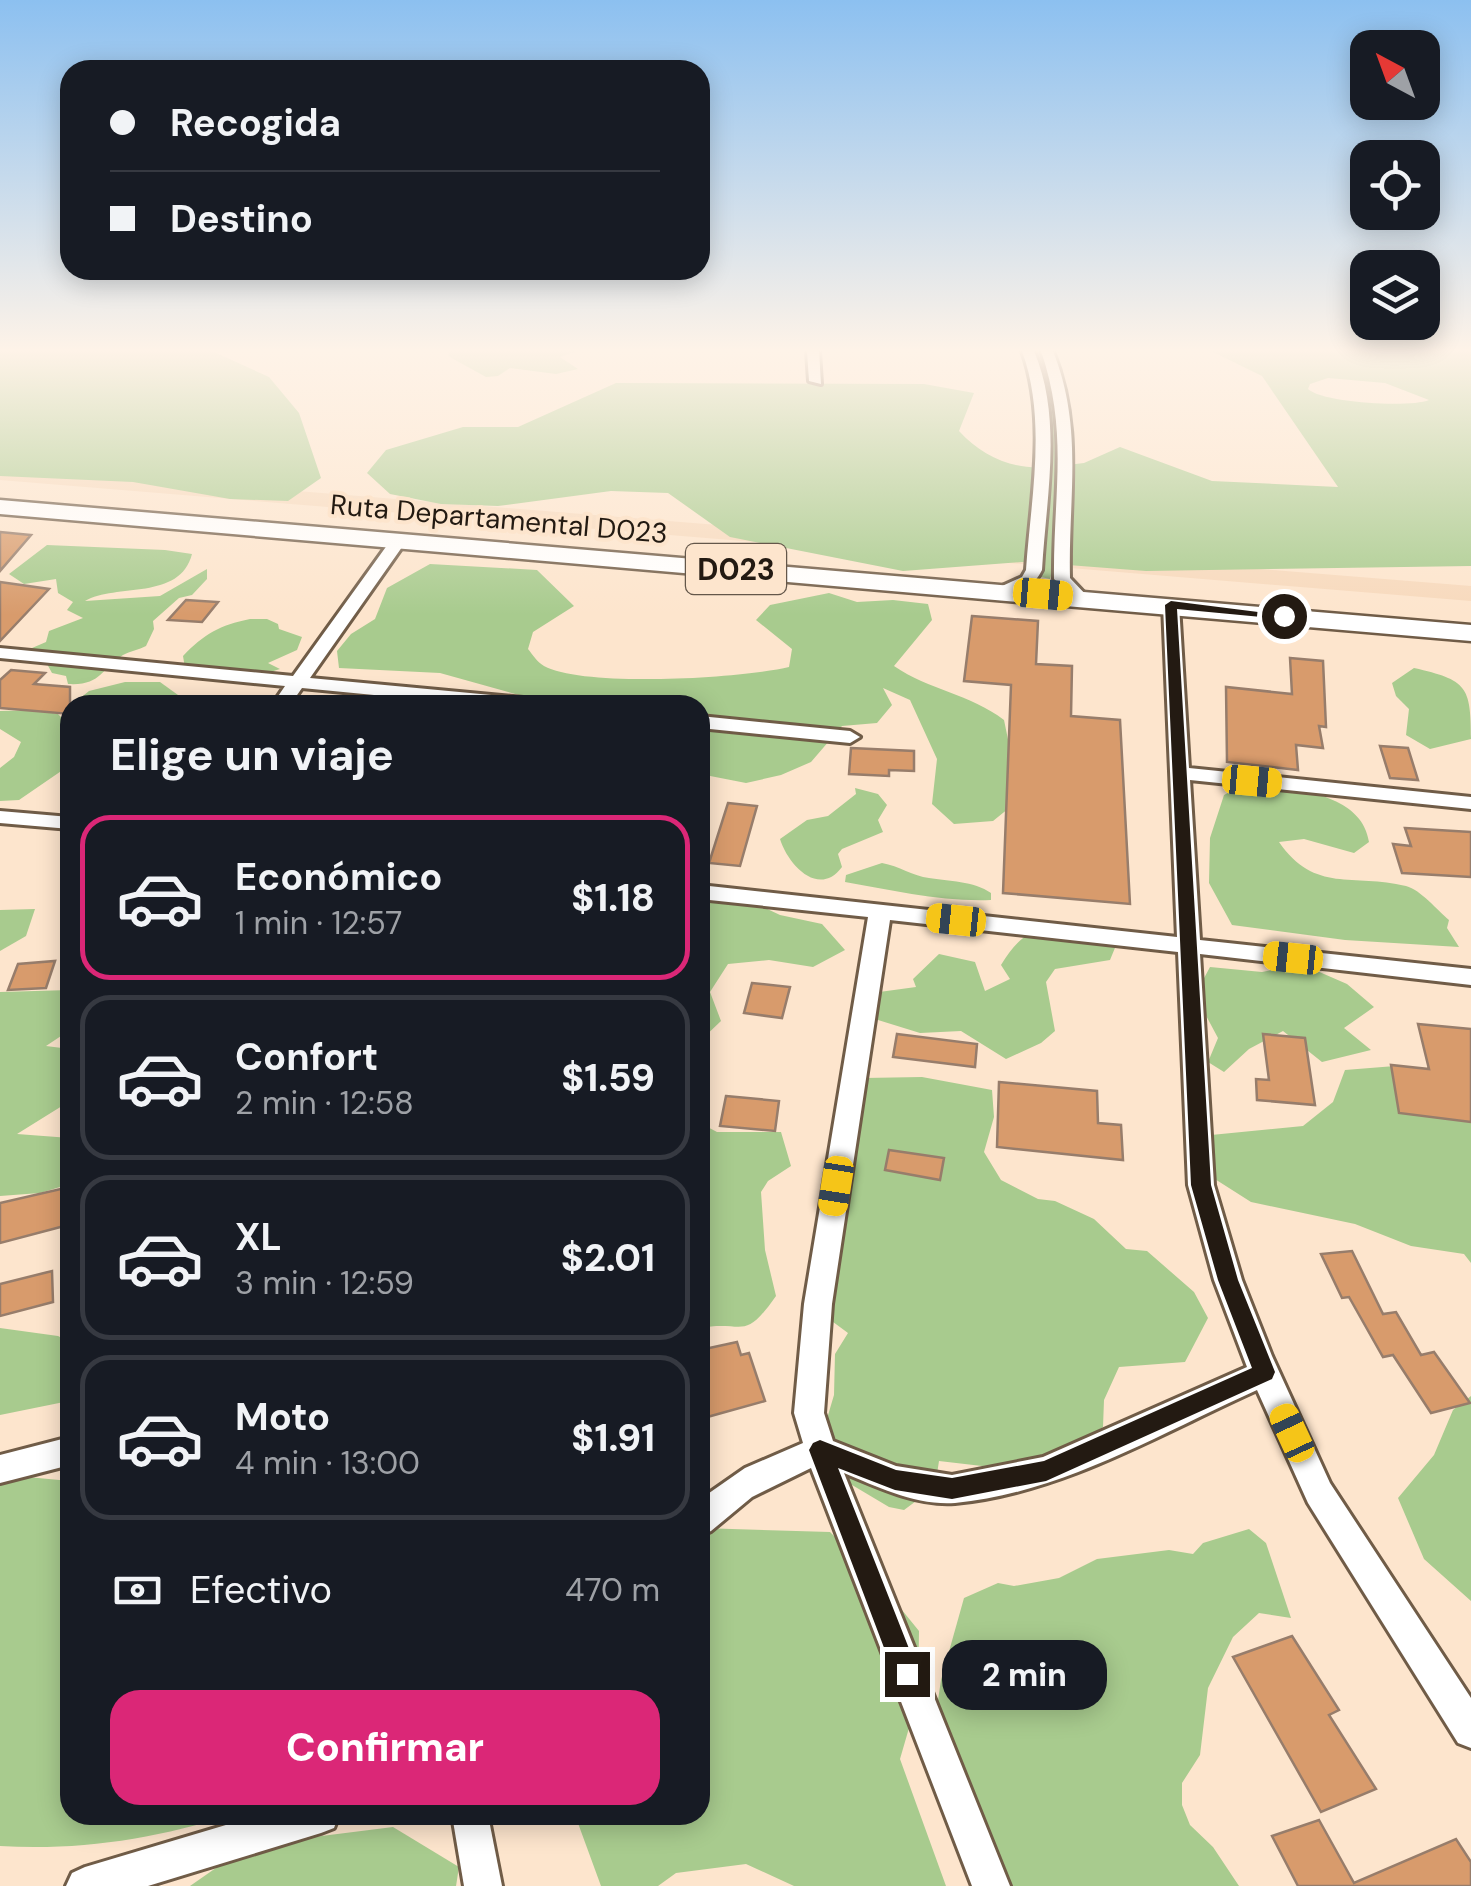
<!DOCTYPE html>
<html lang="es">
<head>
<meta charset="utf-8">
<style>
  body { margin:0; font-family:"DM Sans",sans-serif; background:#20242c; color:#f1f3f6; height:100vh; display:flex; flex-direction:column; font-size:38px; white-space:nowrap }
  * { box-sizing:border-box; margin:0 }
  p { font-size:32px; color:#9ea1a6 }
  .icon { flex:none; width:55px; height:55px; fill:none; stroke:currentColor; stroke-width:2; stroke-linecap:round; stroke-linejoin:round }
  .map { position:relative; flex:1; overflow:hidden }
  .side { position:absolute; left:60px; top:695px; width:650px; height:1130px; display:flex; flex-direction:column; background:#171b24; border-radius:30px; box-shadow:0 5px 25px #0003 }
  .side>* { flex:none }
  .guide { position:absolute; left:60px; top:60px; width:650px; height:220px; border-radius:30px; box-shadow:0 5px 25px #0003; display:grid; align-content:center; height:220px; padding:0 50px; background:#171b24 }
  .needle { width:65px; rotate:319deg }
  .buttons { position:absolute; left:1350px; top:30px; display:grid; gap:20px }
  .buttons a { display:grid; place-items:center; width:90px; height:90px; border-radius:20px; background:#171b24; box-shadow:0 5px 25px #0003; font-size:50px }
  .end { position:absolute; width:45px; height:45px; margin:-22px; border:12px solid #231a12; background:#fff; box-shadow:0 0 0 5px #fff }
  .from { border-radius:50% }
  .bubble { position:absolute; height:70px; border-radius:30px; background:#171b24; box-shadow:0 5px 25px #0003; font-size:32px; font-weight:800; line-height:70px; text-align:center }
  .car { position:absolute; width:30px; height:60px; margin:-30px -15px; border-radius:12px; box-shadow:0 0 8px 2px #0007; background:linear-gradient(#f5c518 24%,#345 0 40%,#f5c518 0 76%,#345 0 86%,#f5c518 0) }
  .guide b { display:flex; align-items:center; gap:35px; height:95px; font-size:38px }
  .guide b+b { border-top:2px solid #363941 }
  .guide i { width:25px; height:25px; background:#f1f3f6 }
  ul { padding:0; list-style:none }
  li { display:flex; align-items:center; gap:30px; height:165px; margin:0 20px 15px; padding:0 30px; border:5px solid #363941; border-radius:30px }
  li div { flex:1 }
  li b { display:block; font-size:38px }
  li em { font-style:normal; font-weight:800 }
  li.active { border-color:#db2777 }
  li>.icon { width:90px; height:90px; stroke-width:1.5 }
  h2 { padding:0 50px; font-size:45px; line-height:120px }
  .pay { display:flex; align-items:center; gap:25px; height:110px; padding:0 50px; font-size:38px }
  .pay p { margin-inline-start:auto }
  .button { display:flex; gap:20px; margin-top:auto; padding:20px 50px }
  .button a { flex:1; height:115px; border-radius:30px; background:#db2777; color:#fff; font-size:40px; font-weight:800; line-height:115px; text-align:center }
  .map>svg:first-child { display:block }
</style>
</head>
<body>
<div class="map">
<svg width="1471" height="1886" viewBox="0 0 1471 1886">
  <rect width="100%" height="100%" fill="#fde5cd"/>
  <path fill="#f7d9bc" d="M0,467L1471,586V601L0,480Z"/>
  <g fill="#a8cb8e" fill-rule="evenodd">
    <path d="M0,351H212L269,377L299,413L321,478L288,501L230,499L133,482L0,476Z"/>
    <path d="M450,351H577L560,357L578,369L556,374L510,368L498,376L486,377L448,356Z"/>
    <path d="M1211,351H1471V566L1146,571L1055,564L1050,579L1041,577L1042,564L1022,562L903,571L730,537L668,493L611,491L498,506L441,504L390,494L367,473L386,450L463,427H518L616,383L924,384L974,393L959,431C982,456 1012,470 1047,467L1049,381L1056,382L1059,466L1084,463L1120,447L1212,481L1338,487L1262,376ZM1328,378L1385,383L1429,400C1410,408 1323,403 1308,389L1310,384Z"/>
    <path d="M47,545L165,550L192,554C180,601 116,583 85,601L160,596L207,569V579L192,595L179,598L153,621L154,629L146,646C139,650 130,651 123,655C101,669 101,686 68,684L66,676L52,673L46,662L19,660L18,654L46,642L49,631L83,618L67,610L73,602L58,593L56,579L24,584L9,574Z"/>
    <path d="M430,564L537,570L574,606L533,632L528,649C533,655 537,662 544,666C584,688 743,678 789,667L792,649L756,620L770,605L829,593L857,602L893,600L928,604L932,620L894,666C929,690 970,694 1004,720L1017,783L1014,804L993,821L954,824L932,804L937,759L910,700L883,688L892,705L877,723L842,726L811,762L781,775L746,783L700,774V705H582L526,697L440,673L339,668L337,651L351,634L375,619L387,588Z"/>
    <path d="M250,619H267L278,624L279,629L302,637L297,650L268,663L280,669C250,680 216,666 185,668L183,656C204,634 220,625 250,619Z"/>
    <path d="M1414,668C1467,680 1471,686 1471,739L1430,749L1406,735L1409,709L1396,696L1392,683Z"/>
    <path d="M125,682H160L178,695L169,705H72L89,691Z"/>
    <path d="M38,710L58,714L65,721L70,765L19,800L0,801V768L14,757L21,742L0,729V711Z"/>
    <path d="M1247,783C1289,788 1362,792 1369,842L1354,853L1304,839L1279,842C1315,894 1353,873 1406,886C1421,890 1437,910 1449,920L1447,928L1459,947L1345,940L1232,925L1209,883L1210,838L1224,795Z"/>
    <path d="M855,788L878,794L887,805L878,820L883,832L842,849L838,854L842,867C819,898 788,865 780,839L807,820L828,816L856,794Z"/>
    <path d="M882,863C899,866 913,876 929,878C948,881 974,881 991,893V900C942,902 892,890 845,882L846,875Z"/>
    <path d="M700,891L746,899L780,915L822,924L845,950L813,967L769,960L728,964L710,992L721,1021L700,1041Z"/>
    <path d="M35,909L26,936L0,951V910Z"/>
    <path d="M1095,926L1117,943L1110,960L1055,969L1046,982L1055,1031L1041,1043L1006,1059L961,1031L920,1033L878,1020L872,993L916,987L913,979L939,954L975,962L985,991L1010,979L1001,965C1027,921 1049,927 1095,926Z"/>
    <path d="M1301,964L1347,984L1374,1007L1344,1028L1371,1050L1322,1062L1283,1031L1249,1049L1224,1072L1208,1062L1218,1038L1195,995L1210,967L1262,972Z"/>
    <path d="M70,990V1030L46,1046L70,1049V1101L17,1134L70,1138V1184L40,1193L0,1196V992Z"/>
    <path d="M1395,1066L1471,1079V1263L1464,1254L1411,1246L1355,1224L1251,1202L1207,1174L1201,1136L1303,1126L1333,1102L1345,1070Z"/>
    <path d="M922,1077L992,1090L994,1117L984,1152L1001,1180L1038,1199L1055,1201L1094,1219L1126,1249L1147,1251L1194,1292L1208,1318L1185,1362L1119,1367L1104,1400L1103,1427L1052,1463L982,1466L939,1461L935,1487L904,1510L889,1507L842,1479L826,1422L834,1395L835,1354L848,1333L825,1316L840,1212L848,1200L838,1185L864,1078Z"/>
    <path d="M700,1123L717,1132H781L791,1166L768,1181L761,1192L765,1250L776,1296C743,1343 745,1320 700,1328Z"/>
    <path d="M0,1328L58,1336L70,1342V1395L64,1402L0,1415Z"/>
    <path d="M1471,1396V1601L1424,1559L1398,1498L1434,1455L1453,1410Z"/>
    <path d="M6,1475L70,1481V1815H230C157,1839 76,1851 0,1846V1478Z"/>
    <path d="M700,1528L830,1532L876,1578L919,1631L918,1697L900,1759L946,1886H794L746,1864L676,1873L658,1886H601L575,1815H700Z"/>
    <path d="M1249,1529L1266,1543L1291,1618L1259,1613L1233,1637L1208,1688L1200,1755L1182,1783V1805L1190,1825L1213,1847L1239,1886H1001L934,1727L941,1680L964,1598L998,1583L1014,1586L1059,1578L1097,1559L1169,1550L1193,1554L1203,1543Z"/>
    <path d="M393,1827L459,1867L456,1886H190L249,1845Z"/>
  </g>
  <g fill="#d89b6c" stroke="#977d6b" stroke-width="2.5">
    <path d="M0,532L31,535L0,571Z"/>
    <path d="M0,582L49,589L0,641Z"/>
    <path d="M186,600L218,602L202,622L168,620Z"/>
    <path d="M972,616L1038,621L1036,664L1072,666L1071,716L1120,720L1130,904L1003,893L1011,685L964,681Z"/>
    <path d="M1290,658L1323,661L1326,727L1319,726L1323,748L1296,745L1298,770L1227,762L1226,687L1292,694Z"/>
    <path d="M11,670L45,673L34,684L70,687V714L0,708V680Z"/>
    <path d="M1380,746L1408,748L1418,780L1390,778Z"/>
    <path d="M851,748L914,751V771L889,770V776L849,774Z"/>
    <path d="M728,803L757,806L740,866L709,863Z"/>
    <path d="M1405,828L1471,832V877L1402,873L1393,844L1411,846Z"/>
    <path d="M55,961L46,988L8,990L18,964Z"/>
    <path d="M752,983L790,987L782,1018L744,1013Z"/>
    <path d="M1418,1024L1471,1029V1122L1399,1113L1391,1065L1429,1069Z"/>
    <path d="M897,1034L977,1044L975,1067L893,1057Z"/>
    <path d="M1263,1034L1305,1038L1315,1105L1257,1100L1256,1079L1269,1080Z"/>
    <path d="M999,1082L1097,1091L1098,1123L1121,1125L1123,1160L997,1147Z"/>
    <path d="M726,1096L779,1101L775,1131L720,1126Z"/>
    <path d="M889,1150L944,1158L940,1180L885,1170Z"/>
    <path d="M65,1188L68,1225L0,1243V1203Z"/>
    <path d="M1352,1251L1383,1314L1396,1312L1421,1355L1434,1352L1470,1403L1431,1413L1393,1355L1383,1357L1349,1297L1342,1298L1321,1254Z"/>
    <path d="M52,1271L53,1302L0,1316V1284Z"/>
    <path d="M737,1342L741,1355L749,1353L765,1401L700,1419V1350Z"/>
    <path d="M1292,1636L1339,1710L1329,1715L1376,1789L1321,1812L1233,1657Z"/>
    <path d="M1319,1820L1354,1883L1456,1839L1471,1862V1886H1298L1272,1836Z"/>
  </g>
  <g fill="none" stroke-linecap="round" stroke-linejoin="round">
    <defs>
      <g id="minor">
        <path d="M807,351H819L821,384L809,381Z"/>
        <path d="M1022,351H1034C1063,419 1046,498 1042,570C1035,585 1018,597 1000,595V587L1022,577L1026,570C1031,497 1047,420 1022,351Z"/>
        <path d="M1041,351H1053C1084,429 1068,497 1070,578L1088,597L1080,602L1054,579C1053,495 1069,433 1041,351Z"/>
        <path d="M399,535L407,540L310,678L534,699L543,705H477L302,688L290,705H272L285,686L0,658V648L293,676L393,537Z"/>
        <path d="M1171,600L1179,605L1189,768L1471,797V809L1190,780L1200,940L1471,969V985L1200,954L1214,1185L1242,1280L1272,1356L1330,1483L1471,1698V1748L1458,1743L1308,1503L1257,1390C1161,1433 1062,1493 955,1503C918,1506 877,1487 844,1473L1010,1886H972L811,1468L752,1497L711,1531L700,1536L702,1498L745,1468L803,1443L794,1413L804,1304L868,917L700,899V885L1177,937L1163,605ZM890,920L1178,952L1188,1185L1214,1280L1247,1367L1043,1457L952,1475L896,1466L833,1441L824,1413L832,1304Z"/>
        <path d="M700,716L850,731L860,737L850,743L700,728Z"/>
        <path d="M0,811L70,817V829L0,823Z"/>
        <path d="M70,1437V1465L0,1483V1455Z"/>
        <path d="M259,1815H339L334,1828L321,1833L148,1886H66L72,1873L85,1867Z"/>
        <path d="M452,1815H488L502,1886H464Z"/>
      </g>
      <path id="primary" d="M0,500L1471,625V641L0,514Z"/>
    </defs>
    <use href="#minor" stroke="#705c47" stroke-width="6"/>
    <use href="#primary" stroke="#705c47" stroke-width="5"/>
    <use href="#minor" fill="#fff" fill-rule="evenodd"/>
    <use href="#primary" fill="#fff" fill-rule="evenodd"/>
  </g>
  <linearGradient id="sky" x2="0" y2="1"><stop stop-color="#8cc0f0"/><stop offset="0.57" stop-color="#fef3e8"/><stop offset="1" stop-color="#fef3e8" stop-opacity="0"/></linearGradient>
  <rect width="1471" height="615" fill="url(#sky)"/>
  <path fill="#231a12" d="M1171,601L1290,616L1284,619L1177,609L1211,1185L1238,1280L1275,1372L1272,1379L1046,1481L952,1499L895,1490L838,1468L919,1674L916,1683L907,1687L898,1683L894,1674L809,1450L813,1443L820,1440L896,1470L952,1478L1044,1461L1252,1368L1218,1280L1191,1185L1165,605Z"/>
  <g text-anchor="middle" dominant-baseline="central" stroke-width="8" stroke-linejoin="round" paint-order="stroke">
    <g font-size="28" fill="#231a12" stroke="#fde5cd">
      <text transform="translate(499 519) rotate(5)">Ruta Departamental D023</text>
    </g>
    <rect fill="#fde5cd" stroke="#64574a" stroke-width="2.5" x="686" y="544" width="100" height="50" rx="8"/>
    <g font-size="30" font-weight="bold" fill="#231a12">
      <text x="736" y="569">D023</text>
    </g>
  </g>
</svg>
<div class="buttons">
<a><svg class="needle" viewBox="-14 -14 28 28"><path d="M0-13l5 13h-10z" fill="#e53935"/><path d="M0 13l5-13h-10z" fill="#9ea1a6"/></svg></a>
<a><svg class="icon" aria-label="locate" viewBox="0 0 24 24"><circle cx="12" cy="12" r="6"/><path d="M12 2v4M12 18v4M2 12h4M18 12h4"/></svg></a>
<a><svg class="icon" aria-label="layers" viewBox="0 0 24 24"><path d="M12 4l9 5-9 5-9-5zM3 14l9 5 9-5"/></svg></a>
</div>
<i class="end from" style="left:1284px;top:616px"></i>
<i class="end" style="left:907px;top:1674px"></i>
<div class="bubble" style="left:942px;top:1640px;width:165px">2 min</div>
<i class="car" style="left:1043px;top:594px;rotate:95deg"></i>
<i class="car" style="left:1252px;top:781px;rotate:95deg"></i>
<i class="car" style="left:956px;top:920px;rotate:276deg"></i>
<i class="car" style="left:1293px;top:958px;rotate:276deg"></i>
<i class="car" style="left:836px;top:1186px;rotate:189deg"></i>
<i class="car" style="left:1292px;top:1433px;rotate:335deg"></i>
<div class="guide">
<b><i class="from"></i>Recogida</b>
<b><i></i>Destino</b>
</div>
<section class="side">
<h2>Elige un viaje</h2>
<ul>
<li class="active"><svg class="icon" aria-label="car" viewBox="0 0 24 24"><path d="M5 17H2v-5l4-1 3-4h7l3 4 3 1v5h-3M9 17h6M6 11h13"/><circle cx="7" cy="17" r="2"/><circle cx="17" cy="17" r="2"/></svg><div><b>Económico</b><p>1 min · 12:57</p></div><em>$1.18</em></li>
<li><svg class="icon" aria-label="car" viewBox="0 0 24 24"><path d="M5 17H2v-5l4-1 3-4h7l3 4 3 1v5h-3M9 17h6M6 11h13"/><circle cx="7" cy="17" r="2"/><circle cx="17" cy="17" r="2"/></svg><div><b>Confort</b><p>2 min · 12:58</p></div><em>$1.59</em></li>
<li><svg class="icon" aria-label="car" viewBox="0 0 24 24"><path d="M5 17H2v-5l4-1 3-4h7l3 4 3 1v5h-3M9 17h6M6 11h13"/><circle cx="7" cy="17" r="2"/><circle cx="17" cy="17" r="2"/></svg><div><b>XL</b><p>3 min · 12:59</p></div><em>$2.01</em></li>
<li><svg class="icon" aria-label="car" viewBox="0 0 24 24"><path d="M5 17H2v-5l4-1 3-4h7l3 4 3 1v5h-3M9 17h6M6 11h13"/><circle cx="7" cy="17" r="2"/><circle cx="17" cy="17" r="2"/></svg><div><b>Moto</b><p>4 min · 13:00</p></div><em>$1.91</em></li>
</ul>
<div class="pay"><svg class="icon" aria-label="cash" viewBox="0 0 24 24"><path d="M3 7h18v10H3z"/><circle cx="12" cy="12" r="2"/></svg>Efectivo<p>470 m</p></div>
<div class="button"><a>Confirmar</a></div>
</section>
</div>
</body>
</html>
